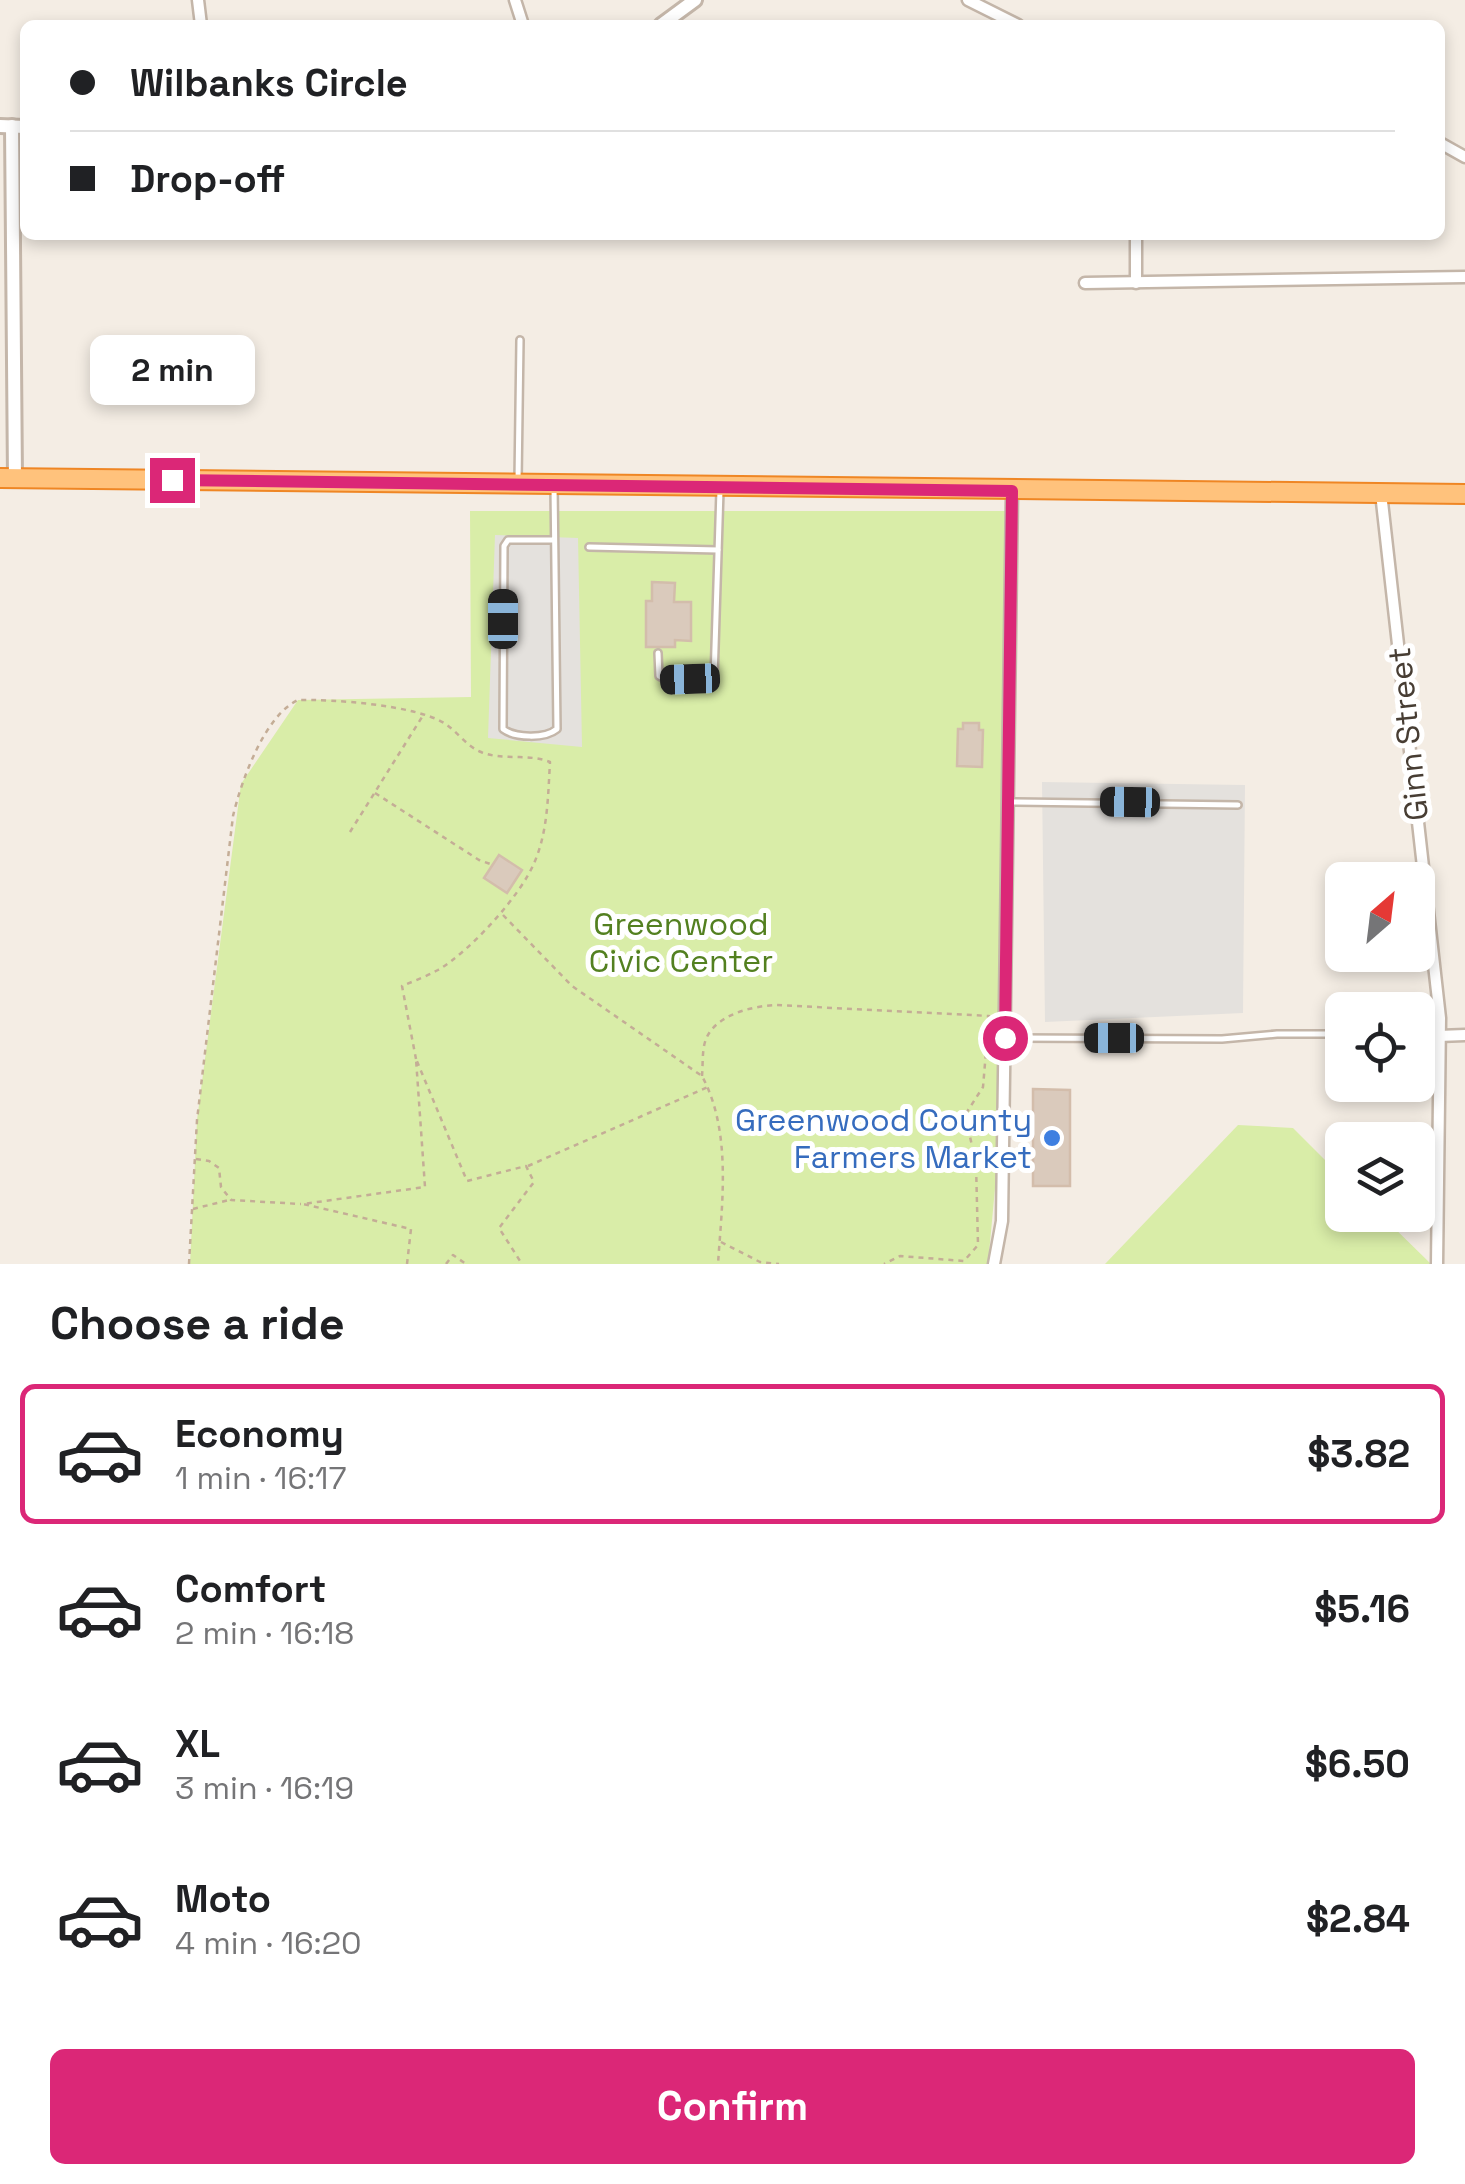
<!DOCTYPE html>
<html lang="en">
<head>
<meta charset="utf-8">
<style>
  body { margin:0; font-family:"Space Grotesk",sans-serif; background:#f6f6f6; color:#202124; height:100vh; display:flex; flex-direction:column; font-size:38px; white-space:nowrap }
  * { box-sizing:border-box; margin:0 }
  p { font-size:32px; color:#757577 }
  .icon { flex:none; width:55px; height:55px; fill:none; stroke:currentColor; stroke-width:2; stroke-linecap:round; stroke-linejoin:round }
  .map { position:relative; height:1264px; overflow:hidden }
  .drawer { display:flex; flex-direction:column; background:#fff; flex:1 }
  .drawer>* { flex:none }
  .guide { position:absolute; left:20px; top:20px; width:1425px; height:220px; border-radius:15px; box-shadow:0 5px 15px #0003; display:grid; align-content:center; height:220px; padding:0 50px; background:#fff }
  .needle { width:65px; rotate:28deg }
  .controls { position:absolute; left:1325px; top:862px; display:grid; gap:20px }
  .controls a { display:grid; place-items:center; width:110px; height:110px; border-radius:15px; background:#fff; box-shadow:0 5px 15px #0003; font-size:50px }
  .end { position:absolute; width:45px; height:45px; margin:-22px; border:12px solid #db2777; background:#fff; box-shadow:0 0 0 5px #fff }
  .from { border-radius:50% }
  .bubble { position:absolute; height:70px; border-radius:15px; background:#fff; box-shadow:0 5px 15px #0003; font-size:32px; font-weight:700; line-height:70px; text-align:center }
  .car { position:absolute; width:30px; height:60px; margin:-30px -15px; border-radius:12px; box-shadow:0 0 8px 2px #0007; background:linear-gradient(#222 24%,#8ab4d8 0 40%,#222 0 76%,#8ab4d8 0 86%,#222 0) }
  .guide b { display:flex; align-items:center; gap:35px; height:95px; font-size:38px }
  .guide b+b { border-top:2px solid #e0e0e0 }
  .guide i { width:25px; height:25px; background:#202124 }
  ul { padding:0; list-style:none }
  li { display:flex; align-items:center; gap:30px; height:140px; margin:0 20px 15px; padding:0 30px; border:5px solid transparent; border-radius:15px }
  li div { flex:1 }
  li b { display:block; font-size:38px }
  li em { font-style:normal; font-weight:700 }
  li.current { border-color:#db2777 }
  li>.icon { width:90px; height:90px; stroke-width:1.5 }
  h2 { padding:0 50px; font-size:45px; line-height:120px }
  .primary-button { display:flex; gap:20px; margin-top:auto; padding:20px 50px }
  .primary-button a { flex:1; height:115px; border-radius:15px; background:#db2777; color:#fff; font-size:40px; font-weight:700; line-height:115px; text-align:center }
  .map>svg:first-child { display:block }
</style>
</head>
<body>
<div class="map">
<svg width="1465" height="1264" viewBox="0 0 1465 1264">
  <rect width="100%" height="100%" fill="#f4ede4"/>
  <g fill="#d9eda8">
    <path d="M470,511H1012L1004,1091L988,1264H190L197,1120L241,784L298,700L471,697Z"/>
    <path d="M1238,1125L1293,1128L1342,1177V1215H1381L1431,1264H1105Z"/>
  </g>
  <g fill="#e4e1dd">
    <path d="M495,535L578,538L582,747L488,738Z"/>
    <path d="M1042,782L1245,785L1243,1013L1045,1022Z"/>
  </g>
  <g fill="#dacabc" stroke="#d3bdab" stroke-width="2.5">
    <path d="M652,582L675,583L674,602H691V641L675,640V647H646V601H652Z"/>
    <path d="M963,723H979V730H983L982,767L957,766L958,729H963Z"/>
    <path d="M499,855L522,870L507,893L484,878Z"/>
    <path d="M1033,1089L1070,1090V1186H1033Z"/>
  </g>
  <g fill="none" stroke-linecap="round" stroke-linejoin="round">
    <defs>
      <g id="service">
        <path d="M518,481L520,340"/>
        <path d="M552,540H508L504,546L503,729C515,738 545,739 557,729L554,486"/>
        <path d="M589,547L718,550"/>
        <path d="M658,653L659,676L667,680L714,679L720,490"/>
        <path d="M1009,802L1238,805"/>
        <path d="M1418,1035L1439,1036"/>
        <path d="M1005,1038L1222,1039L1277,1034H1342"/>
      </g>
      <g id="minor">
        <path d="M198,0L201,25"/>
        <path d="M515,0L523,25"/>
        <path d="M968,0L1018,25"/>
        <path d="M1440,143L1465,157"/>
        <path d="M1136,235V283"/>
        <path d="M1085,283L1465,277"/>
        <path d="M1381,493L1440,1018L1437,1264"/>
        <path d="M1439,1036L1465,1035"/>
        <path d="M994,1264L1002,1221L1012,491"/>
      </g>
      <g id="tertiary">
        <path d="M661,25L695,0"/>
        <path d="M0,126L25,127"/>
        <path d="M12,126L15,479"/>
      </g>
      <path id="trunk" d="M0,478L1465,494"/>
    </defs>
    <use href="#service" stroke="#c4b6a9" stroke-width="10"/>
    <use href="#minor" stroke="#c4b6a9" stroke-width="15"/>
    <use href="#tertiary" stroke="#c4b6a9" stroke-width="18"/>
    <use href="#trunk" stroke="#ef8624" stroke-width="22"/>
    <g stroke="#c4ad96" stroke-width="2.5" stroke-dasharray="5 5" stroke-linecap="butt">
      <path d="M375,793L479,860L493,865"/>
      <path d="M350,832L422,717"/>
      <path d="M503,915L572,986L702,1076C732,1132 722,1203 718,1264"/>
      <path d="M702,1076C703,1065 702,1052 705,1042C713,1015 752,1006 776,1005L989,1016L983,1087L965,1115L976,1163L978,1245L964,1261L900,1256L884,1264"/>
      <path d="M196,1159L209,1161L219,1168L221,1187L231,1200L301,1204"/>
      <path d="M528,1166L708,1087"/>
      <path d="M193,1209L229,1200"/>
      <path d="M721,1242L760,1262L779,1264"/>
      <path d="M189,1264L197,1120L233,816C241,782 264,716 298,700C332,699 415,705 444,723C457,731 466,746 481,752C502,761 528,753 550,762C548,795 548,830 535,861C521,896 470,951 438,970C427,976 414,981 402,986L416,1059"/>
      <path d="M407,1264L411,1229L303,1204L425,1187L416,1059L467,1181L526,1166L534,1182L499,1228L522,1264"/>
      <path d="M446,1264L453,1255L466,1264"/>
    </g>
    <use href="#service" stroke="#fff" stroke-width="5"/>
    <use href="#minor" stroke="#fff" stroke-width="10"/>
    <use href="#tertiary" stroke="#fff" stroke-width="12"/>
    <use href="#trunk" stroke="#ffc27c" stroke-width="18"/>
  </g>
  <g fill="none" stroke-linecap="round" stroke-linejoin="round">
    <path stroke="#db2777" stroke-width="12" d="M172,480L1012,491L1005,1038"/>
  </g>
  <circle fill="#3f7fe0" stroke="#fff" stroke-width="4" cx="1052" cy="1138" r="10"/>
  <g text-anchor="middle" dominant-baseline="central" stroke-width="10" stroke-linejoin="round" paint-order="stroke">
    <g font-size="32" fill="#473d33" stroke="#fff">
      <text transform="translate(1408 734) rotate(-96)">Ginn Street</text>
    </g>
    <g font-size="32" fill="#538020" stroke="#fff">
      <text x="681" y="924">Greenwood<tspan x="681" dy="37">Civic Center</tspan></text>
    </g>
    <g font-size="32" fill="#366cbe" stroke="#fff" text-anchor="end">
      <text x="1032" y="1120">Greenwood County<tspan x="1032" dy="37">Farmers Market</tspan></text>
    </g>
  </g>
</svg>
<div class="controls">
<a><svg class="needle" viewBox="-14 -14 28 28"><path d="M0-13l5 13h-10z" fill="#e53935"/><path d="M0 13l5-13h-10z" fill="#757577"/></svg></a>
<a><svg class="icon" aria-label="locate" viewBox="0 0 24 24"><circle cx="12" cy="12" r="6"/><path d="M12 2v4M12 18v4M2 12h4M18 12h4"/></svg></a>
<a><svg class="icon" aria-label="layers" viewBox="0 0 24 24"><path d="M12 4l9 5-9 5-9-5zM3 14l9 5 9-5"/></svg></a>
</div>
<i class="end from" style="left:1005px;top:1038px"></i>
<i class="end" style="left:172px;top:480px"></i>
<div class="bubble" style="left:90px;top:335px;width:165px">2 min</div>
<i class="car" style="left:503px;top:619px;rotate:0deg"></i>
<i class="car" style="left:690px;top:679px;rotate:268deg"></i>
<i class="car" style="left:1130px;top:802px;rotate:271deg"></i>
<i class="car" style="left:1114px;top:1038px;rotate:270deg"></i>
<div class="guide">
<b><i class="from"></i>Wilbanks Circle</b>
<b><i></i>Drop-off</b>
</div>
</div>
<section class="drawer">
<h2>Choose a ride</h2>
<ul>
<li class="current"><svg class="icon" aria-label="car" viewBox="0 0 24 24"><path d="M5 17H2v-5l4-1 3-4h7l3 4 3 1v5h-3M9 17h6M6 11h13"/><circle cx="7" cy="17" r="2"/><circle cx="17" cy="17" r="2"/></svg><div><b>Economy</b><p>1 min · 16:17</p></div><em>$3.82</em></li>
<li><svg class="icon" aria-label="car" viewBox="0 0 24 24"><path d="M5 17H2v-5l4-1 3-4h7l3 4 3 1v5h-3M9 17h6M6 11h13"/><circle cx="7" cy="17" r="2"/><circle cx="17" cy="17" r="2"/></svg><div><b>Comfort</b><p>2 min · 16:18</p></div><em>$5.16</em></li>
<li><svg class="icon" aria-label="car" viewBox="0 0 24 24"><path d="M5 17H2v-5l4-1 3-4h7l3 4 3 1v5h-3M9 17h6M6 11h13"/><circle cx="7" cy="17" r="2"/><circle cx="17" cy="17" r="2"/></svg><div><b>XL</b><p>3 min · 16:19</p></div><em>$6.50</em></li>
<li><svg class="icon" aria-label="car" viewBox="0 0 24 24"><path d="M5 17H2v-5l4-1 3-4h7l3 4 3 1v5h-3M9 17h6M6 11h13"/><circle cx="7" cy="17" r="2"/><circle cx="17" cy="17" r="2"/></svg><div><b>Moto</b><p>4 min · 16:20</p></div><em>$2.84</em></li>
</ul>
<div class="primary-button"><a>Confirm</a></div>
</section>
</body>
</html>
